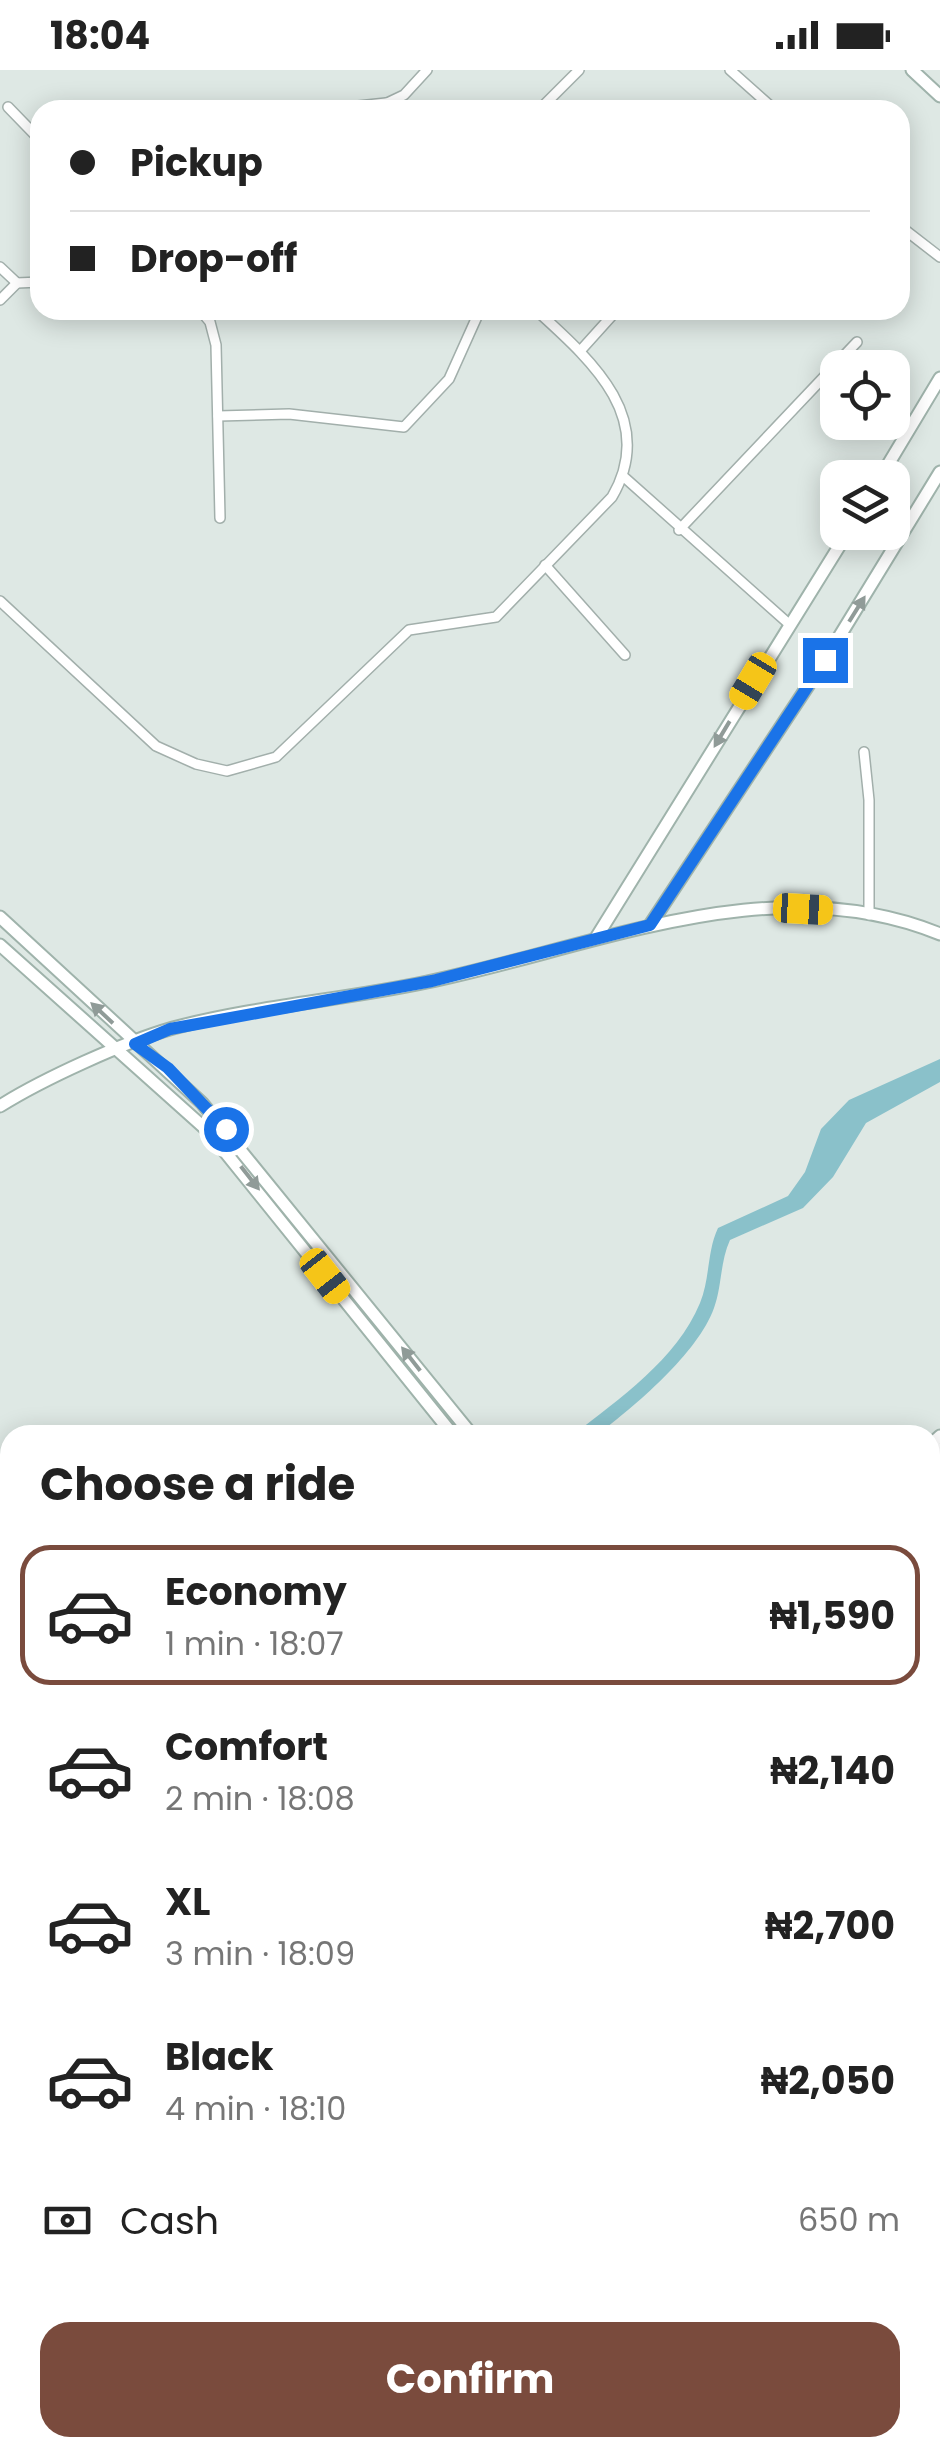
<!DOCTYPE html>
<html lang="en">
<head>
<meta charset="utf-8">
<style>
  body { margin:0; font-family:Poppins,sans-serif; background:#f2f2f2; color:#222; height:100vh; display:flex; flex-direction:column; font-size:38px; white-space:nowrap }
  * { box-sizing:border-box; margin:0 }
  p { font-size:32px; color:#767676 }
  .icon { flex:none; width:55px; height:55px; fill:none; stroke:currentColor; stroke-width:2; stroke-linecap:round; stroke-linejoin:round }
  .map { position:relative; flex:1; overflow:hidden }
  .sheet { position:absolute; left:0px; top:1355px; width:940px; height:1032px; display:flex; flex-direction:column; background:#fff; border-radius:30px 30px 0 0; box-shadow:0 5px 25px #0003 }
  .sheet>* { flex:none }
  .guide { position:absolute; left:30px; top:30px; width:880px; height:220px; border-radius:30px; box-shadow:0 5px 25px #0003; display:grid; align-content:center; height:220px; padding:0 40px; background:#fff }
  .buttons { position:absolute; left:820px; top:280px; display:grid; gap:20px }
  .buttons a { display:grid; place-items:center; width:90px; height:90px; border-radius:20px; background:#fff; box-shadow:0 5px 25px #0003; font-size:50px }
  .end { position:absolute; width:45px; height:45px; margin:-22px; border:12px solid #1a73e8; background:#fff; box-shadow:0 0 0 5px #fff }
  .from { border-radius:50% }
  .car { position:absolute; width:30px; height:60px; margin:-30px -15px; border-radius:12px; box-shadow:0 0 8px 2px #0007; background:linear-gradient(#f5c518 24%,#345 0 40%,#f5c518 0 76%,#345 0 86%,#f5c518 0) }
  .guide b { display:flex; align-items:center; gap:35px; height:95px; font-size:38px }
  .guide b+b { border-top:2px solid #e0e0e0 }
  .guide i { width:25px; height:25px; background:#222 }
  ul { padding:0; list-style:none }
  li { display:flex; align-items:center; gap:30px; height:140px; margin:0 20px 15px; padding:0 20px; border:5px solid transparent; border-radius:30px }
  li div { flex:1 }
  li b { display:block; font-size:38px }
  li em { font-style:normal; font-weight:700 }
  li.active { border-color:#7a4b3d }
  li>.icon { width:90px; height:90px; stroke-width:1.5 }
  h2 { padding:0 40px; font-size:45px; line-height:120px }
  .pay { display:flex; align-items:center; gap:25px; height:110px; padding:0 40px; font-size:38px }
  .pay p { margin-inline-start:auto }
  .cta { display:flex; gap:20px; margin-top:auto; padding:20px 40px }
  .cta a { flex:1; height:115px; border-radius:30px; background:#7a4b3d; color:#fff; font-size:40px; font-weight:700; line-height:115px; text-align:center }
  .status { display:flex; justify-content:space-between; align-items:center; height:70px; padding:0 50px; background:#fff; direction:ltr }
  .status svg { height:28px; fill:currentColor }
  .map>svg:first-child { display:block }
</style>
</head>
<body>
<div class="status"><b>18:04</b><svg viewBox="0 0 49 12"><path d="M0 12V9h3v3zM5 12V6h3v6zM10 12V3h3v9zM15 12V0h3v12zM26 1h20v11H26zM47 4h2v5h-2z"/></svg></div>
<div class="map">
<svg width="940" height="2386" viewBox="0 0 940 2386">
  <rect width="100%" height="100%" fill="#dee8e4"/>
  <g fill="#8ac1ca">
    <path d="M940,989V1012L866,1053L833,1107L803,1138L730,1170C720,1192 722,1216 714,1238C698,1283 635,1336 597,1365H573C619,1329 677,1289 700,1233C710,1209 707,1181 718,1158L788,1126L805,1102L821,1059L849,1030Z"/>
    <path d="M10,1480V2139L0,2134V1489Z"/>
  </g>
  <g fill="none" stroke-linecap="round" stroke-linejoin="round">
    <defs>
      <g id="street">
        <path d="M730,0L775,40"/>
        <path d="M385,34L404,25L427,0"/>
        <path d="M8,37L40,70"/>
        <path d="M321,40L386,33"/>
        <path d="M539,40L579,0"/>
        <path d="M900,156L940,187"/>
        <path d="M0,197L17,213L40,212"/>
        <path d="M0,230L17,213"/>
        <path d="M200,240L210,252L216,275L220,448"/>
        <path d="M581,280L617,240"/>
        <path d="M218,346L289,344L404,357L449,309L480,240"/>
        <path d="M624,407L789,554"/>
        <path d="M679,460L857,272"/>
        <path d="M545,495L625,585"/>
        <path d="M0,531L156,676L196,694L227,701L276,687L409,560L496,547L612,427C658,348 591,290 536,240"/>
        <path d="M864,682L869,730V845"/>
        <path d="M930,1581L940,1586"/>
        <path d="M930,1672L940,1663"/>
        <path d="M930,1786L940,1783"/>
        <path d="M930,2205L940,2214"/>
      </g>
      <g id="secondary">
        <path d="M912,0L940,26"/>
        <path d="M880,408L940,308"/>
        <path d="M0,847L202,1033L472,1365"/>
        <path d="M650,855L825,590L940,402"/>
        <path d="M596,868L848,462"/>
        <path d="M0,875L209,1062L453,1365"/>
        <path d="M0,1036C43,1009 124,972 173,958C256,936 343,930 427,912C593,878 772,795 940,864"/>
        <path d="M930,1375L940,1366"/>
        <path d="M930,1387L940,1379"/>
        <path d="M930,1969L940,1972"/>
        <path d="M930,1980L940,1984"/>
      </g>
      <g id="highway">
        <path d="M930,2303L940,2294"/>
        <path d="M930,2330L940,2320"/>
        <path d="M844,2386L852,2378"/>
        <path d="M871,2386L879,2378"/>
      </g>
    </defs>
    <use href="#street" stroke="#a2afab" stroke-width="12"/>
    <use href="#secondary" stroke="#9fb3ab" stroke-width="15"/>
    <use href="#highway" stroke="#bcc3c1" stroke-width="19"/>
    <use href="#street" stroke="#fff" stroke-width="9"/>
    <use href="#secondary" stroke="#fff" stroke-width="11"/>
    <use href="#highway" stroke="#306056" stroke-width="15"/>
  </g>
  <defs><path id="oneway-solid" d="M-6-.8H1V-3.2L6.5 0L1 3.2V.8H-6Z" transform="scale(2.5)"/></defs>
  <g fill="#909b98">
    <use href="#oneway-solid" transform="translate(857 539) rotate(-58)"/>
    <use href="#oneway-solid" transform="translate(722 664) rotate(121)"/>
    <use href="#oneway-solid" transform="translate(102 943) rotate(-137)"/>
    <use href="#oneway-solid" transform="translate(250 1108) rotate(52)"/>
    <use href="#oneway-solid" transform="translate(411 1289) rotate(-128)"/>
  </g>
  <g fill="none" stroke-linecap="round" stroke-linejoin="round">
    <path stroke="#1a73e8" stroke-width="12" d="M226,1059L168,998L135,974L170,959L432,911L650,855L825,590"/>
  </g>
</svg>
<div class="buttons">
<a><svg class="icon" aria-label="locate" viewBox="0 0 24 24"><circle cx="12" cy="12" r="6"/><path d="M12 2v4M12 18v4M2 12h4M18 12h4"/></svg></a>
<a><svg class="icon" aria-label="layers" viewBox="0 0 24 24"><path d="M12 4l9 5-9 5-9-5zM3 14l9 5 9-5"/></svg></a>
</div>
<i class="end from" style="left:226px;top:1059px"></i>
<i class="end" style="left:825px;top:590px"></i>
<i class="car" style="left:753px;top:611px;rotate:211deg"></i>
<i class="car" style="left:803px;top:839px;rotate:93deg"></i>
<i class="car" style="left:325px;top:1206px;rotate:142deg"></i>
<div class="guide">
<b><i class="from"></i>Pickup</b>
<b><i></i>Drop-off</b>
</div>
<section class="sheet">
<h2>Choose a ride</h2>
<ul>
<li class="active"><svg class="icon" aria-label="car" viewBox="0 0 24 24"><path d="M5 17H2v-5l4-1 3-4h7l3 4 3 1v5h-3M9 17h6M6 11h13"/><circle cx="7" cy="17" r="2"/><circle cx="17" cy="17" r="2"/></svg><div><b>Economy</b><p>1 min · 18:07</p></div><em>₦1,590</em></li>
<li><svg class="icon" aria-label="car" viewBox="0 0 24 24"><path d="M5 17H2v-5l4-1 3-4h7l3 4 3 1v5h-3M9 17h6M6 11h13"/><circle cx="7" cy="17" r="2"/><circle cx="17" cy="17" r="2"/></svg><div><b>Comfort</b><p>2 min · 18:08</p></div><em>₦2,140</em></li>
<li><svg class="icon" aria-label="car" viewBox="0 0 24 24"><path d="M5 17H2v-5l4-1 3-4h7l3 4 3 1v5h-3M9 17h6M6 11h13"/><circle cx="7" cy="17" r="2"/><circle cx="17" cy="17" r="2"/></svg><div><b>XL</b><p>3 min · 18:09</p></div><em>₦2,700</em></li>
<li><svg class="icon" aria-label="car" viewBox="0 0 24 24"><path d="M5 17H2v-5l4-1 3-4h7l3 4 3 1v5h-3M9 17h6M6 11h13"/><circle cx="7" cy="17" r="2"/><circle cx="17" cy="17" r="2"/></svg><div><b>Black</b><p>4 min · 18:10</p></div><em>₦2,050</em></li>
</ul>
<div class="pay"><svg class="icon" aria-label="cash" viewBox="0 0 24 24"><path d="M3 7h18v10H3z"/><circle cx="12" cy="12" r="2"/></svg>Cash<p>650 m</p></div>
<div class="cta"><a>Confirm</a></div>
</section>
</div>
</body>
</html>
